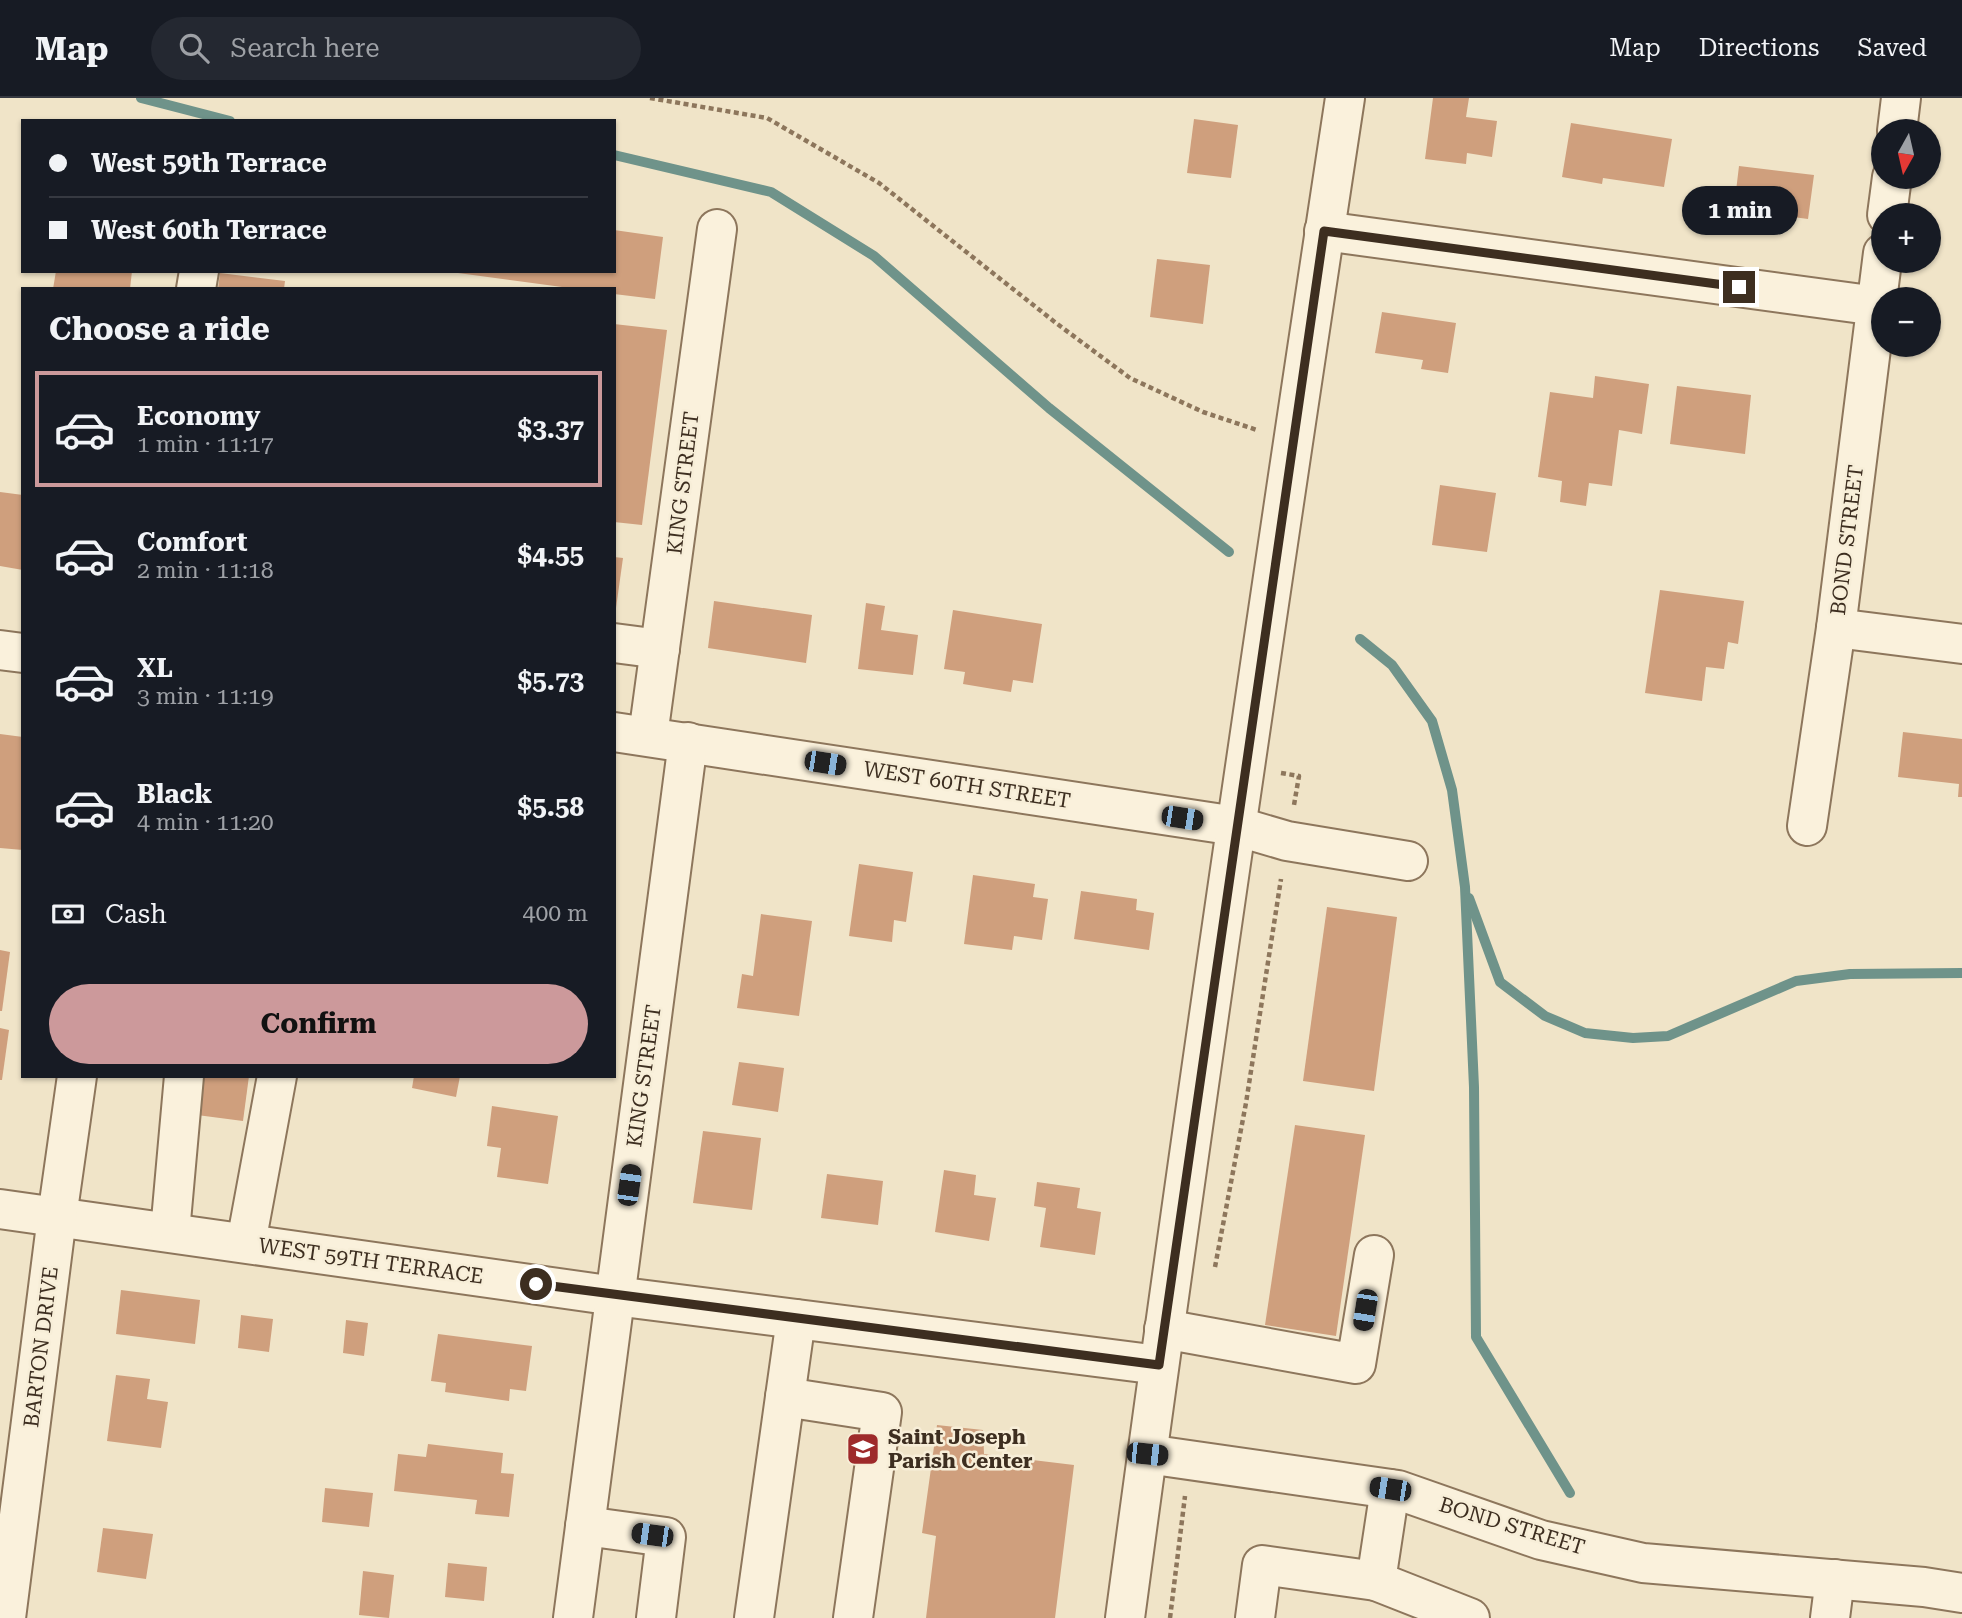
<!DOCTYPE html>
<html lang="en">
<head>
<meta charset="utf-8">
<style>
  body { margin:0; font-family:"Roboto Serif",serif; background:#242831; color:#f1f3f6; height:100vh; display:flex; flex-direction:column; font-size:26px; white-space:nowrap }
  * { box-sizing:border-box; margin:0 }
  p { font-size:23px; color:#9ea1a6 }
  .icon { flex:none; width:38px; height:38px; fill:none; stroke:currentColor; stroke-width:2; stroke-linecap:round; stroke-linejoin:round }
  .map { position:relative; flex:1; overflow:hidden }
  .panel { position:absolute; left:21px; top:189px; width:595px; height:791px; display:flex; flex-direction:column; background:#171b24; border-radius:0px; box-shadow:0 2px 5px #0004 }
  .panel>* { flex:none }
  .banner { position:absolute; left:21px; top:21px; width:595px; height:154px; border-radius:0px; box-shadow:0 2px 5px #0004; display:grid; align-content:center; height:154px; padding:0 28px; background:#171b24 }
  .needle { width:46px; rotate:188deg }
  .buttons { position:absolute; left:1871px; top:21px; display:grid; gap:14px }
  .buttons a { display:grid; place-items:center; width:70px; height:70px; border-radius:50%; background:#171b24; box-shadow:0 2px 5px #0004; font-size:35px }
  .end { position:absolute; width:32px; height:32px; margin:-16px; border:9px solid #3d2e20; background:#fff; box-shadow:0 0 0 4px #fff }
  .from { border-radius:50% }
  .bubble { position:absolute; height:49px; border-radius:24px; background:#171b24; box-shadow:0 2px 5px #0004; font-size:23px; font-weight:700; line-height:49px; text-align:center }
  .car { position:absolute; width:21px; height:42px; margin:-21px -10px; border-radius:9px; box-shadow:0 0 5px 2px #0007; background:linear-gradient(#222 24%,#8ab4d8 0 40%,#222 0 76%,#8ab4d8 0 86%,#222 0) }
  .banner b { display:flex; align-items:center; gap:24px; height:66px; font-size:26px }
  .banner b+b { border-top:2px solid #363941 }
  .banner i { width:18px; height:18px; background:#f1f3f6 }
  ul { padding:0; list-style:none }
  li { display:flex; align-items:center; gap:21px; height:116px; margin:0 14px 10px; padding:0 14px; border:4px solid transparent; border-radius:0px }
  li div { flex:1 }
  li b { display:block; font-size:26px }
  li em { font-style:normal; font-weight:700 }
  li.selected { border-color:#cc999b }
  li>.icon { width:63px; height:63px; stroke-width:1.5 }
  h2 { padding:0 28px; font-size:32px; line-height:84px }
  .pay { display:flex; align-items:center; gap:18px; height:77px; padding:0 28px; font-size:26px }
  .pay p { margin-inline-start:auto }
  .cta { display:flex; gap:14px; margin-top:auto; padding:14px 28px }
  .cta a { flex:1; height:80px; border-radius:42px; background:#cc999b; color:#111; font-size:28px; font-weight:700; line-height:80px; text-align:center }
  header { display:flex; align-items:center; gap:42px; box-sizing:border-box; height:98px; padding:0 35px; background:#171b24; border-bottom:2px solid #363941 }
  header strong { font-size:33px }
  nav { display:flex; gap:38px; margin-inline-start:auto; font-size:24px }
  .search { width:490px; height:63px; background:#242831; display:flex; align-items:center; gap:18px; box-sizing:border-box; padding:0 24px; border-radius:38px; color:#9ea1a6; font-size:26px }
  .map>svg:first-child { display:block }
</style>
</head>
<body>
<header>
<strong>Map</strong>
<div class="search"><svg class="icon" aria-label="search" viewBox="0 0 24 24"><circle cx="10" cy="10" r="6"/><path d="M15 15l6 6"/></svg>Search here</div>
<nav><a>Map</a><a>Directions</a><a>Saved</a></nav>
</header>
<div class="map">
<svg width="1962" height="1520" viewBox="0 0 1962 1520">
  <rect width="100%" height="100%" fill="#f0e4c8"/>
  <g fill="none" stroke-linecap="round" stroke-linejoin="round">
    <g stroke="#6f938a" stroke-width="10">
      <path d="M141,0L230,23"/>
      <path d="M614,57L771,94L874,158L1049,310L1229,454"/>
      <path d="M1360,541L1392,567L1432,623L1452,692L1465,789L1474,989L1476,1239L1570,1395"/>
      <path d="M1469,800L1500,884L1545,918L1585,935L1633,940L1668,938L1796,883L1850,876L1962,875"/>
    </g>
  </g>
  <g fill="#cf9f7d">
    <path d="M1433,0H1469L1466,19L1497,23L1492,59L1467,55L1466,66L1425,61Z"/>
    <path d="M1194,21L1238,27L1231,80L1187,75Z"/>
    <path d="M1571,25L1672,41L1664,89L1603,80L1602,86L1562,79Z"/>
    <path d="M1739,68L1814,77L1808,121L1754,114L1756,96L1736,93Z"/>
    <path d="M614,132L663,139L655,201L614,196V191H577L458,175V173H614Z"/>
    <path d="M1157,161L1210,167L1203,226L1150,219Z"/>
    <path d="M56,173H132L130,191H53Z"/>
    <path d="M220,175L285,183L284,191H218Z"/>
    <path d="M1382,214L1456,225L1448,275L1421,271L1423,262L1375,255Z"/>
    <path d="M614,226L667,232L642,427L614,424Z"/>
    <path d="M1595,278L1649,286L1642,336L1619,332L1612,388L1589,385L1586,408L1560,404L1562,383L1538,379L1550,294L1593,300Z"/>
    <path d="M1677,288L1751,297L1745,356L1670,346Z"/>
    <path d="M1440,387L1496,395L1487,454L1432,447Z"/>
    <path d="M0,394L23,397V472L0,468Z"/>
    <path d="M614,459L623,460L616,510H614Z"/>
    <path d="M1660,492L1744,503L1738,546L1728,544L1724,571L1706,569L1702,603L1645,595Z"/>
    <path d="M714,503L812,517L806,565L708,550Z"/>
    <path d="M866,505L885,508L881,532L918,537L913,577L858,571Z"/>
    <path d="M953,512L1042,526L1033,585L1013,582L1011,594L963,586L965,574L944,571Z"/>
    <path d="M1903,634L1962,641V699H1958L1959,686L1898,679Z"/>
    <path d="M0,636L23,639V752L0,750Z"/>
    <path d="M859,766L913,774L906,824L894,822L892,844L849,838Z"/>
    <path d="M973,777L1035,786L1033,799L1048,801L1042,842L1014,838L1012,852L964,846Z"/>
    <path d="M1081,793L1137,801L1136,812L1154,815L1149,852L1074,841Z"/>
    <path d="M1327,809L1397,819L1374,993L1303,983Z"/>
    <path d="M761,816L812,823L799,918L737,910L742,876L753,878Z"/>
    <path d="M0,852L10,854L2,913H0Z"/>
    <path d="M0,930L9,932L2,982H0Z"/>
    <path d="M739,964L784,970L778,1014L732,1007Z"/>
    <path d="M202,978H249L243,1023L197,1017Z"/>
    <path d="M414,978H460L456,999L412,990Z"/>
    <path d="M492,1008L558,1018L548,1086L497,1079L501,1050L487,1048Z"/>
    <path d="M1295,1027L1365,1037L1336,1238L1265,1227Z"/>
    <path d="M703,1033L761,1040L752,1112L693,1105Z"/>
    <path d="M944,1072L976,1077L974,1097L996,1100L989,1143L935,1134Z"/>
    <path d="M827,1076L883,1083L878,1127L821,1120Z"/>
    <path d="M1037,1084L1080,1090L1077,1110L1101,1114L1095,1157L1040,1149L1046,1110L1034,1108Z"/>
    <path d="M121,1192L200,1202L195,1246L116,1236Z"/>
    <path d="M241,1217L273,1221L269,1254L238,1250Z"/>
    <path d="M346,1222L368,1225L364,1258L343,1255Z"/>
    <path d="M438,1236L532,1248L526,1293L510,1291L509,1303L445,1294L446,1285L431,1283Z"/>
    <path d="M116,1277L150,1281L147,1301L168,1304L161,1350L107,1343Z"/>
    <path d="M937,1327L983,1332L984,1356L1074,1367L1055,1520H926L936,1438L922,1435Z"/>
    <path d="M428,1346L503,1355L501,1375L514,1376L509,1419L475,1416L477,1402L394,1393L398,1356L426,1359Z"/>
    <path d="M325,1390L373,1395L369,1429L322,1424Z"/>
    <path d="M103,1430L153,1436L146,1481L97,1474Z"/>
    <path d="M448,1465L487,1469L484,1503L445,1499Z"/>
    <path d="M363,1473L394,1477L389,1520L359,1517Z"/>
  </g>
  <g fill="none" stroke-linecap="round" stroke-linejoin="round">
    <defs>
      <g id="minor">
        <path d="M1897,33L1901,0"/>
        <path d="M1887,117L1892,79"/>
        <path d="M1324,133L1877,208"/>
        <path d="M196,191L199,173"/>
        <path d="M1836,530L1962,546"/>
        <path d="M614,545L660,551"/>
        <path d="M0,552L23,555"/>
        <path d="M614,634L1236,728L1287,743L1408,763"/>
        <path d="M648,638L717,131"/>
        <path d="M1807,728L1836,530L1883,155"/>
        <path d="M0,1111L615,1198L1159,1267"/>
        <path d="M170,1134L184,978"/>
        <path d="M246,1145L277,978"/>
        <path d="M1164,1231L1356,1266L1374,1157"/>
        <path d="M785,1299L796,1221"/>
        <path d="M1147,1356L1398,1392L1541,1442L1643,1465L1924,1489L1962,1495"/>
        <path d="M1390,1391L1376,1483L1470,1520"/>
        <path d="M585,1428L666,1439L656,1520"/>
        <path d="M6,1520L57,1119L77,978"/>
        <path d="M573,1520L688,644"/>
        <path d="M754,1520L785,1299L882,1314L853,1520"/>
        <path d="M1125,1520C1193,1013 1268,506 1345,0"/>
        <path d="M1255,1520L1262,1467L1376,1483"/>
        <path d="M1830,1520L1835,1481"/>
      </g>
    </defs>
    <use href="#minor" stroke="#8d765c" stroke-width="42"/>
    <g stroke="#8d765c" stroke-width="4.5" stroke-dasharray="5 3.5" stroke-linecap="butt">
      <path d="M650,0L767,20L879,85L1056,225L1130,280L1203,314L1257,332"/>
      <path d="M1281,675L1299,678L1294,707"/>
      <path d="M1215,1169L1246,1005L1281,781"/>
      <path d="M1170,1520L1185,1398"/>
    </g>
    <use href="#minor" stroke="#faf1dc" stroke-width="38"/>
  </g>
  <g fill="none" stroke-linecap="round" stroke-linejoin="round">
    <path stroke="#3d2e20" stroke-width="9" d="M536,1186L1159,1267L1324,133L1739,189"/>
  </g>
  <defs>
    <symbol id="school-square" viewBox="-11 -11 22 22"><rect x="-9" y="-9" width="18" height="18" rx="4" fill="#9e2a2b" stroke="#f7eed8"/><path d="M0-5L7-2L0 1L-7-2ZM-4 1L0 2.5L4 1V4Q0 6-4 4Z" fill="#fff"/></symbol>
  </defs>
  <g fill-rule="evenodd">
    <use href="#school-square" x="844" y="1332" width="38" height="38"/>
  </g>
  <g text-anchor="middle" dominant-baseline="central" stroke-width="5" stroke-linejoin="round" paint-order="stroke">
    <g font-size="21" fill="#3d2e20" stroke="#f7eed8">
      <text transform="translate(683 385) rotate(-83)">KING STREET</text>
      <text transform="translate(1847 442) rotate(-83)">BOND STREET</text>
      <text transform="translate(967 687) rotate(9)">WEST 60TH STREET</text>
      <text transform="translate(644 978) rotate(-82)">KING STREET</text>
      <text transform="translate(371 1163) rotate(8)">WEST 59TH TERRACE</text>
      <text transform="translate(41 1249) rotate(-83)">BARTON DRIVE</text>
      <text transform="translate(1512 1428) rotate(17)">BOND STREET</text>
    </g>
    <g font-size="21" font-weight="bold" fill="#3d2e20" stroke="#f7eed8" text-anchor="start">
      <text x="888" y="1339">Saint Joseph<tspan x="888" dy="24">Parish Center</tspan></text>
    </g>
  </g>
</svg>
<div class="buttons">
<a><svg class="needle" viewBox="-14 -14 28 28"><path d="M0-13l5 13h-10z" fill="#e53935"/><path d="M0 13l5-13h-10z" fill="#9ea1a6"/></svg></a>
<a>+</a>
<a>−</a>
</div>
<i class="end from" style="left:536px;top:1186px"></i>
<i class="end" style="left:1739px;top:189px"></i>
<div class="bubble" style="left:1682px;top:88px;width:116px">1 min</div>
<i class="car" style="left:825px;top:665px;rotate:99deg"></i>
<i class="car" style="left:1182px;top:720px;rotate:99deg"></i>
<i class="car" style="left:629px;top:1087px;rotate:8deg"></i>
<i class="car" style="left:1365px;top:1212px;rotate:189deg"></i>
<i class="car" style="left:1147px;top:1356px;rotate:96deg"></i>
<i class="car" style="left:1390px;top:1391px;rotate:279deg"></i>
<i class="car" style="left:652px;top:1437px;rotate:278deg"></i>
<div class="banner">
<b><i class="from"></i>West 59th Terrace</b>
<b><i></i>West 60th Terrace</b>
</div>
<section class="panel">
<h2>Choose a ride</h2>
<ul>
<li class="selected"><svg class="icon" aria-label="car" viewBox="0 0 24 24"><path d="M5 17H2v-5l4-1 3-4h7l3 4 3 1v5h-3M9 17h6M6 11h13"/><circle cx="7" cy="17" r="2"/><circle cx="17" cy="17" r="2"/></svg><div><b>Economy</b><p>1 min · 11:17</p></div><em>$3.37</em></li>
<li><svg class="icon" aria-label="car" viewBox="0 0 24 24"><path d="M5 17H2v-5l4-1 3-4h7l3 4 3 1v5h-3M9 17h6M6 11h13"/><circle cx="7" cy="17" r="2"/><circle cx="17" cy="17" r="2"/></svg><div><b>Comfort</b><p>2 min · 11:18</p></div><em>$4.55</em></li>
<li><svg class="icon" aria-label="car" viewBox="0 0 24 24"><path d="M5 17H2v-5l4-1 3-4h7l3 4 3 1v5h-3M9 17h6M6 11h13"/><circle cx="7" cy="17" r="2"/><circle cx="17" cy="17" r="2"/></svg><div><b>XL</b><p>3 min · 11:19</p></div><em>$5.73</em></li>
<li><svg class="icon" aria-label="car" viewBox="0 0 24 24"><path d="M5 17H2v-5l4-1 3-4h7l3 4 3 1v5h-3M9 17h6M6 11h13"/><circle cx="7" cy="17" r="2"/><circle cx="17" cy="17" r="2"/></svg><div><b>Black</b><p>4 min · 11:20</p></div><em>$5.58</em></li>
</ul>
<div class="pay"><svg class="icon" aria-label="cash" viewBox="0 0 24 24"><path d="M3 7h18v10H3z"/><circle cx="12" cy="12" r="2"/></svg>Cash<p>400 m</p></div>
<div class="cta"><a>Confirm</a></div>
</section>
</div>
</body>
</html>
